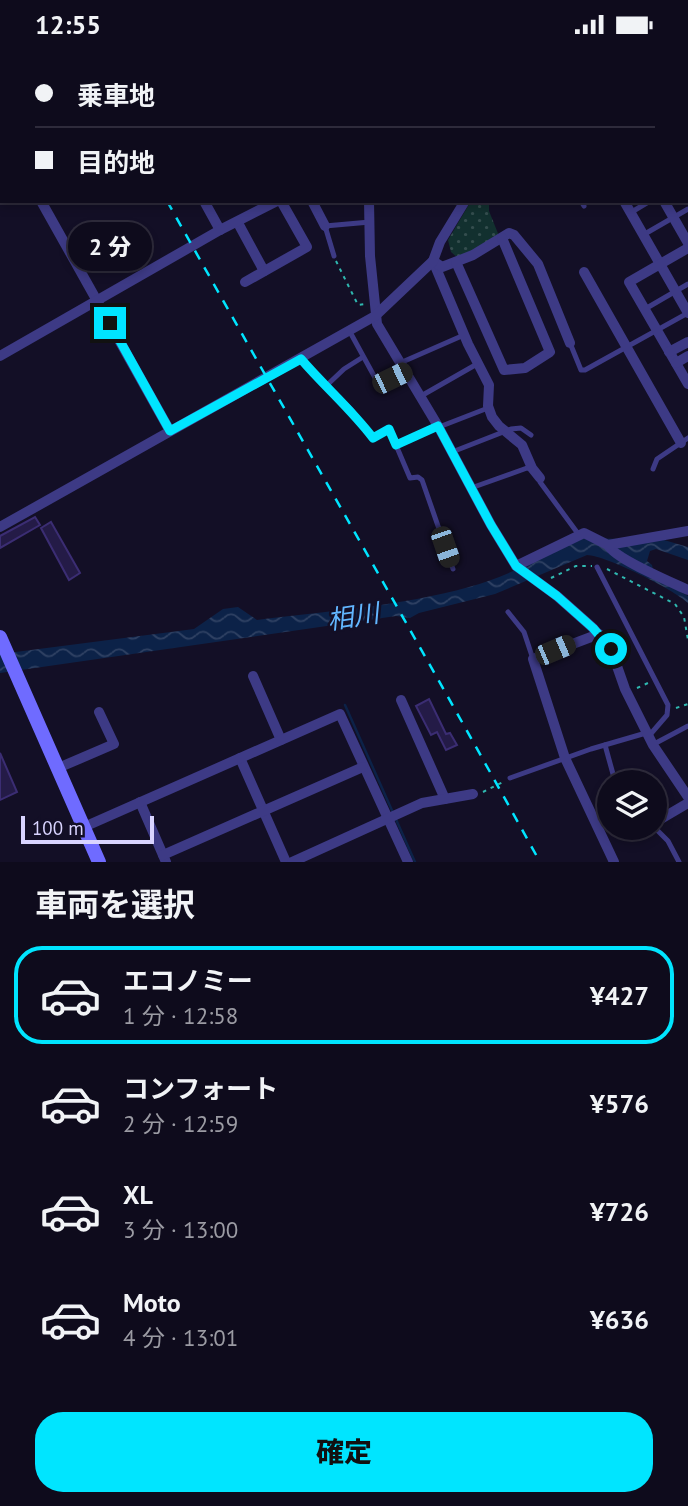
<!DOCTYPE html>
<html lang="ja">
<head>
<meta charset="utf-8">
<style>
  body { margin:0; font-family:"PT Sans","Noto Sans JP",sans-serif; background:#1c1929; color:#f1f3f6; height:100vh; display:flex; flex-direction:column; font-size:26px; white-space:nowrap }
  * { box-sizing:border-box; margin:0 }
  p { font-size:23px; color:#9b9ba3 }
  .icon { flex:none; width:38px; height:38px; fill:none; stroke:currentColor; stroke-width:2; stroke-linecap:round; stroke-linejoin:round }
  .map { position:relative; height:813px; overflow:hidden }
  .side { display:flex; flex-direction:column; background:#0e0b1c; flex:1 }
  .side>* { flex:none }
  .hud { position:absolute; left:0px; top:0px; width:690px; height:154px; box-shadow:0 4px 10px #0003,0 0 0 2px #2e2b3b; display:grid; align-content:center; height:154px; padding:0 35px; background:#0e0b1c }
  .buttons { position:absolute; left:597px; top:721px; display:grid; gap:14px }
  .buttons a { display:grid; place-items:center; width:70px; height:70px; border-radius:50%; background:#0e0b1c; box-shadow:0 4px 10px #0003,0 0 0 2px #2e2b3b; font-size:35px }
  .scale { position:absolute; left:21px; bottom:18px; width:133px; box-sizing:border-box; padding-left:7px; border:4px solid #d9d4ff; border-top:0; font-size:19px; line-height:24px; white-space:nowrap; color:#d9d4ff; -webkit-text-stroke:5px #130f26; paint-order:stroke }
  .end { position:absolute; width:32px; height:32px; margin:-16px; border:9px solid #00e5ff; background:#111; box-shadow:0 0 0 4px #111 }
  .from { border-radius:50% }
  .bubble { position:absolute; height:49px; border-radius:24px; background:#0e0b1c; box-shadow:0 4px 10px #0003,0 0 0 2px #2e2b3b; font-size:23px; font-weight:800; line-height:49px; text-align:center }
  .car { position:absolute; width:21px; height:42px; margin:-21px -10px; border-radius:9px; box-shadow:0 0 5px 2px #0007; background:linear-gradient(#222 24%,#8ab4d8 0 40%,#222 0 76%,#8ab4d8 0 86%,#222 0) }
  .hud b { display:flex; align-items:center; gap:24px; height:66px; font-size:26px }
  .hud b+b { border-top:2px solid #2e2b3b }
  .hud i { width:18px; height:18px; background:#f1f3f6 }
  ul { padding:0; list-style:none }
  li { display:flex; align-items:center; gap:21px; height:98px; margin:0 14px 10px; padding:0 21px; border:4px solid transparent; border-radius:28px }
  li div { flex:1 }
  li b { display:block; font-size:26px }
  li em { font-style:normal; font-weight:800 }
  li.active { border-color:#00e5ff }
  li>.icon { width:63px; height:63px; stroke-width:1.5 }
  h2 { padding:0 35px; font-size:32px; line-height:84px }
  .action { display:flex; gap:14px; margin-top:auto; padding:14px 35px }
  .action a { flex:1; height:80px; border-radius:28px; background:#00e5ff; color:#111; font-size:28px; font-weight:800; line-height:80px; text-align:center }
  .status { display:flex; justify-content:space-between; align-items:center; height:49px; padding:0 35px; background:#0e0b1c; direction:ltr }
  .status svg { height:19px; fill:currentColor }
  .map>svg:first-child { display:block }
</style>
</head>
<body>
<div class="status"><b>12:55</b><svg viewBox="0 0 49 12"><path d="M0 12V9h3v3zM5 12V6h3v6zM10 12V3h3v9zM15 12V0h3v12zM26 1h20v11H26zM47 4h2v5h-2z"/></svg></div>
<div class="map">
<svg width="688" height="813" viewBox="0 0 688 813">
  <defs>
    <pattern id="park-dots" width="8" height="8" patternUnits="userSpaceOnUse" patternTransform="scale(1.75)"><rect width="8" height="8" fill="#12302f"/><path d="M2 2h.1M6 6h.1" fill="none" stroke="#344d4e" stroke-width="1.8" stroke-linecap="round"/></pattern>
    <pattern id="water-waves" width="16" height="10" patternUnits="userSpaceOnUse" patternTransform="scale(1.75)"><rect width="16" height="10" fill="#0c2248"/><path d="M0 5q4-4 8 0t8 0" fill="none" stroke="#2f4163"/></pattern>
  </defs>
  <rect width="100%" height="100%" fill="#130f26"/>
  <path fill="url(#park-dots)" d="M471,152L489,153V162L499,187L459,210L451,203L448,191Z"/>
  <path fill="url(#water-waves)" d="M583,489L664,491L688,498V511L656,500L650,502L647,512L652,516L655,528L688,547V554C673,540 607,507 587,506L495,545L419,564L410,569L396,567L0,624V605L194,580L223,560L238,558L257,571C327,562 401,557 469,538C509,527 546,506 583,489Z"/>
  <g fill="none" stroke-linecap="round" stroke-linejoin="round">
    <path stroke="#0c2248" stroke-width="2.5" d="M345,656L415,813"/>
  </g>
  <g fill="#241b47" stroke="#3b2d73" stroke-width="2">
    <path d="M35,468L40,476L0,499V487Z"/>
    <path d="M51,473L80,524L69,531L41,479Z"/>
    <path d="M429,650L446,685L450,684L457,696L446,701L437,683L431,686L416,657Z"/>
    <path d="M0,704L17,743L0,751Z"/>
  </g>
  <g fill="none" stroke-linecap="round" stroke-linejoin="round">
    <g stroke="#2fb8b0" stroke-width="2" stroke-dasharray="3.5 5" stroke-linecap="butt">
      <path d="M0,134L2,133"/>
      <path d="M336,212L358,256L366,255"/>
      <path d="M607,520L675,555L684,568L688,591"/>
      <path d="M551,529L576,517H592"/>
      <path d="M637,639L648,634"/>
      <path d="M676,659L688,655"/>
      <path d="M483,743L503,733"/>
    </g>
    <g stroke="#3d3a85" stroke-width="5">
      <path d="M581,152L584,157"/>
      <path d="M630,164L650,152"/>
      <path d="M643,186L688,160"/>
      <path d="M334,207L325,177L370,173"/>
      <path d="M645,260L688,235"/>
      <path d="M350,283L379,336L405,323"/>
      <path d="M570,294L581,321H585L688,264"/>
      <path d="M301,310L317,328L351,360L373,389L388,381L390,382L410,429L418,428L422,431L453,520"/>
      <path d="M400,314L464,286"/>
      <path d="M326,337L344,320L363,308"/>
      <path d="M421,347L477,315"/>
      <path d="M439,378L488,359"/>
      <path d="M396,396L438,377"/>
      <path d="M452,403L511,380L521,379L531,386"/>
      <path d="M653,420L657,410L688,389"/>
      <path d="M540,429V433L579,486"/>
      <path d="M471,439L527,419L533,420"/>
      <path d="M597,518L668,656L667,666L648,688"/>
      <path d="M508,563L524,583L533,610"/>
      <path d="M654,695L688,677"/>
      <path d="M605,696L613,725L620,733"/>
      <path d="M510,729L591,700L646,684"/>
      <path d="M654,778L668,792L679,813"/>
    </g>
    <g stroke="#3d3a85" stroke-width="10">
      <path d="M115,0L116,2"/>
      <path d="M169,0L170,2"/>
      <path d="M206,0L207,2"/>
      <path d="M284,0L285,2"/>
      <path d="M339,0L340,2"/>
      <path d="M273,2L276,0"/>
      <path d="M575,2L577,0"/>
      <path d="M647,2L650,0"/>
      <path d="M0,80L2,83"/>
      <path d="M688,124V125"/>
      <path d="M41,152L170,382"/>
      <path d="M204,152L220,181"/>
      <path d="M312,152L325,177"/>
      <path d="M369,152L370,207L377,275L438,377L491,476L516,517L557,547L593,579L611,600L625,640L653,696L688,748"/>
      <path d="M624,152L688,264"/>
      <path d="M664,152L688,194"/>
      <path d="M238,174L264,222"/>
      <path d="M688,199L629,233L688,335"/>
      <path d="M433,212L468,295L489,336L488,357L492,368L499,377L522,396L532,419L540,429"/>
      <path d="M433,212L442,218L473,206L509,184L514,186L538,215L570,294"/>
      <path d="M456,213L504,321L525,319L550,303L502,189"/>
      <path d="M584,223L681,394"/>
      <path d="M245,233L307,198L281,152"/>
      <path d="M669,303L688,293"/>
      <path d="M0,307L220,181L277,152"/>
      <path d="M676,314L688,307"/>
      <path d="M0,478L375,267L433,212L440,193L465,152"/>
      <path d="M608,496C615,510 671,533 688,541"/>
      <path d="M516,517L584,484L608,496L688,482"/>
      <path d="M599,585L533,610L565,709L614,813"/>
      <path d="M253,627L281,691"/>
      <path d="M401,651L445,750"/>
      <path d="M240,709L286,813"/>
      <path d="M58,719L114,695L99,663"/>
      <path d="M140,753L166,813"/>
      <path d="M654,774L688,754"/>
      <path d="M84,778L340,665L408,813"/>
      <path d="M163,806L363,718"/>
      <path d="M292,813L422,754L473,745"/>
    </g>
    <path stroke="#6f6bff" stroke-width="14" d="M0,588L99,813"/>
    <g stroke="#00e5ff" stroke-width="2.5" stroke-dasharray="10 9" stroke-linecap="butt">
      <path d="M81,0L82,2"/>
      <path d="M167,152C291,373 418,592 540,813"/>
    </g>
  </g>
  <g fill="none" stroke-linecap="round" stroke-linejoin="round">
    <path stroke="#00e5ff" stroke-width="9" d="M110,274L170,382L301,310C325,338 351,360 373,389L389,380L396,396L438,377L491,476L516,517L557,547L593,579L611,600"/>
  </g>
  <g text-anchor="middle" dominant-baseline="central" stroke-width="5" stroke-linejoin="round" paint-order="stroke">
    <g font-size="26" font-style="italic" fill="#62b6ff" stroke="#130f26">
      <text transform="translate(353 567) rotate(-9)">相川</text>
    </g>
  </g>
</svg>
<div class="buttons">
<a><svg class="icon" aria-label="layers" viewBox="0 0 24 24"><path d="M12 4l9 5-9 5-9-5zM3 14l9 5 9-5"/></svg></a>
</div>
<div class="scale">100 m</div>
<i class="end from" style="left:611px;top:600px"></i>
<i class="end" style="left:110px;top:274px"></i>
<div class="bubble" style="left:68px;top:173px;width:84px">2 分</div>
<i class="car" style="left:392px;top:329px;rotate:64deg"></i>
<i class="car" style="left:445px;top:498px;rotate:161deg"></i>
<i class="car" style="left:555px;top:601px;rotate:67deg"></i>
<div class="hud">
<b><i class="from"></i>乗車地</b>
<b><i></i>目的地</b>
</div>
</div>
<section class="side">
<h2>車両を選択</h2>
<ul>
<li class="active"><svg class="icon" aria-label="car" viewBox="0 0 24 24"><path d="M5 17H2v-5l4-1 3-4h7l3 4 3 1v5h-3M9 17h6M6 11h13"/><circle cx="7" cy="17" r="2"/><circle cx="17" cy="17" r="2"/></svg><div><b>エコノミー</b><p>1 分 · 12:58</p></div><em>¥427</em></li>
<li><svg class="icon" aria-label="car" viewBox="0 0 24 24"><path d="M5 17H2v-5l4-1 3-4h7l3 4 3 1v5h-3M9 17h6M6 11h13"/><circle cx="7" cy="17" r="2"/><circle cx="17" cy="17" r="2"/></svg><div><b>コンフォート</b><p>2 分 · 12:59</p></div><em>¥576</em></li>
<li><svg class="icon" aria-label="car" viewBox="0 0 24 24"><path d="M5 17H2v-5l4-1 3-4h7l3 4 3 1v5h-3M9 17h6M6 11h13"/><circle cx="7" cy="17" r="2"/><circle cx="17" cy="17" r="2"/></svg><div><b>XL</b><p>3 分 · 13:00</p></div><em>¥726</em></li>
<li><svg class="icon" aria-label="car" viewBox="0 0 24 24"><path d="M5 17H2v-5l4-1 3-4h7l3 4 3 1v5h-3M9 17h6M6 11h13"/><circle cx="7" cy="17" r="2"/><circle cx="17" cy="17" r="2"/></svg><div><b>Moto</b><p>4 分 · 13:01</p></div><em>¥636</em></li>
</ul>
<div class="action"><a>確定</a></div>
</section>
</body>
</html>
